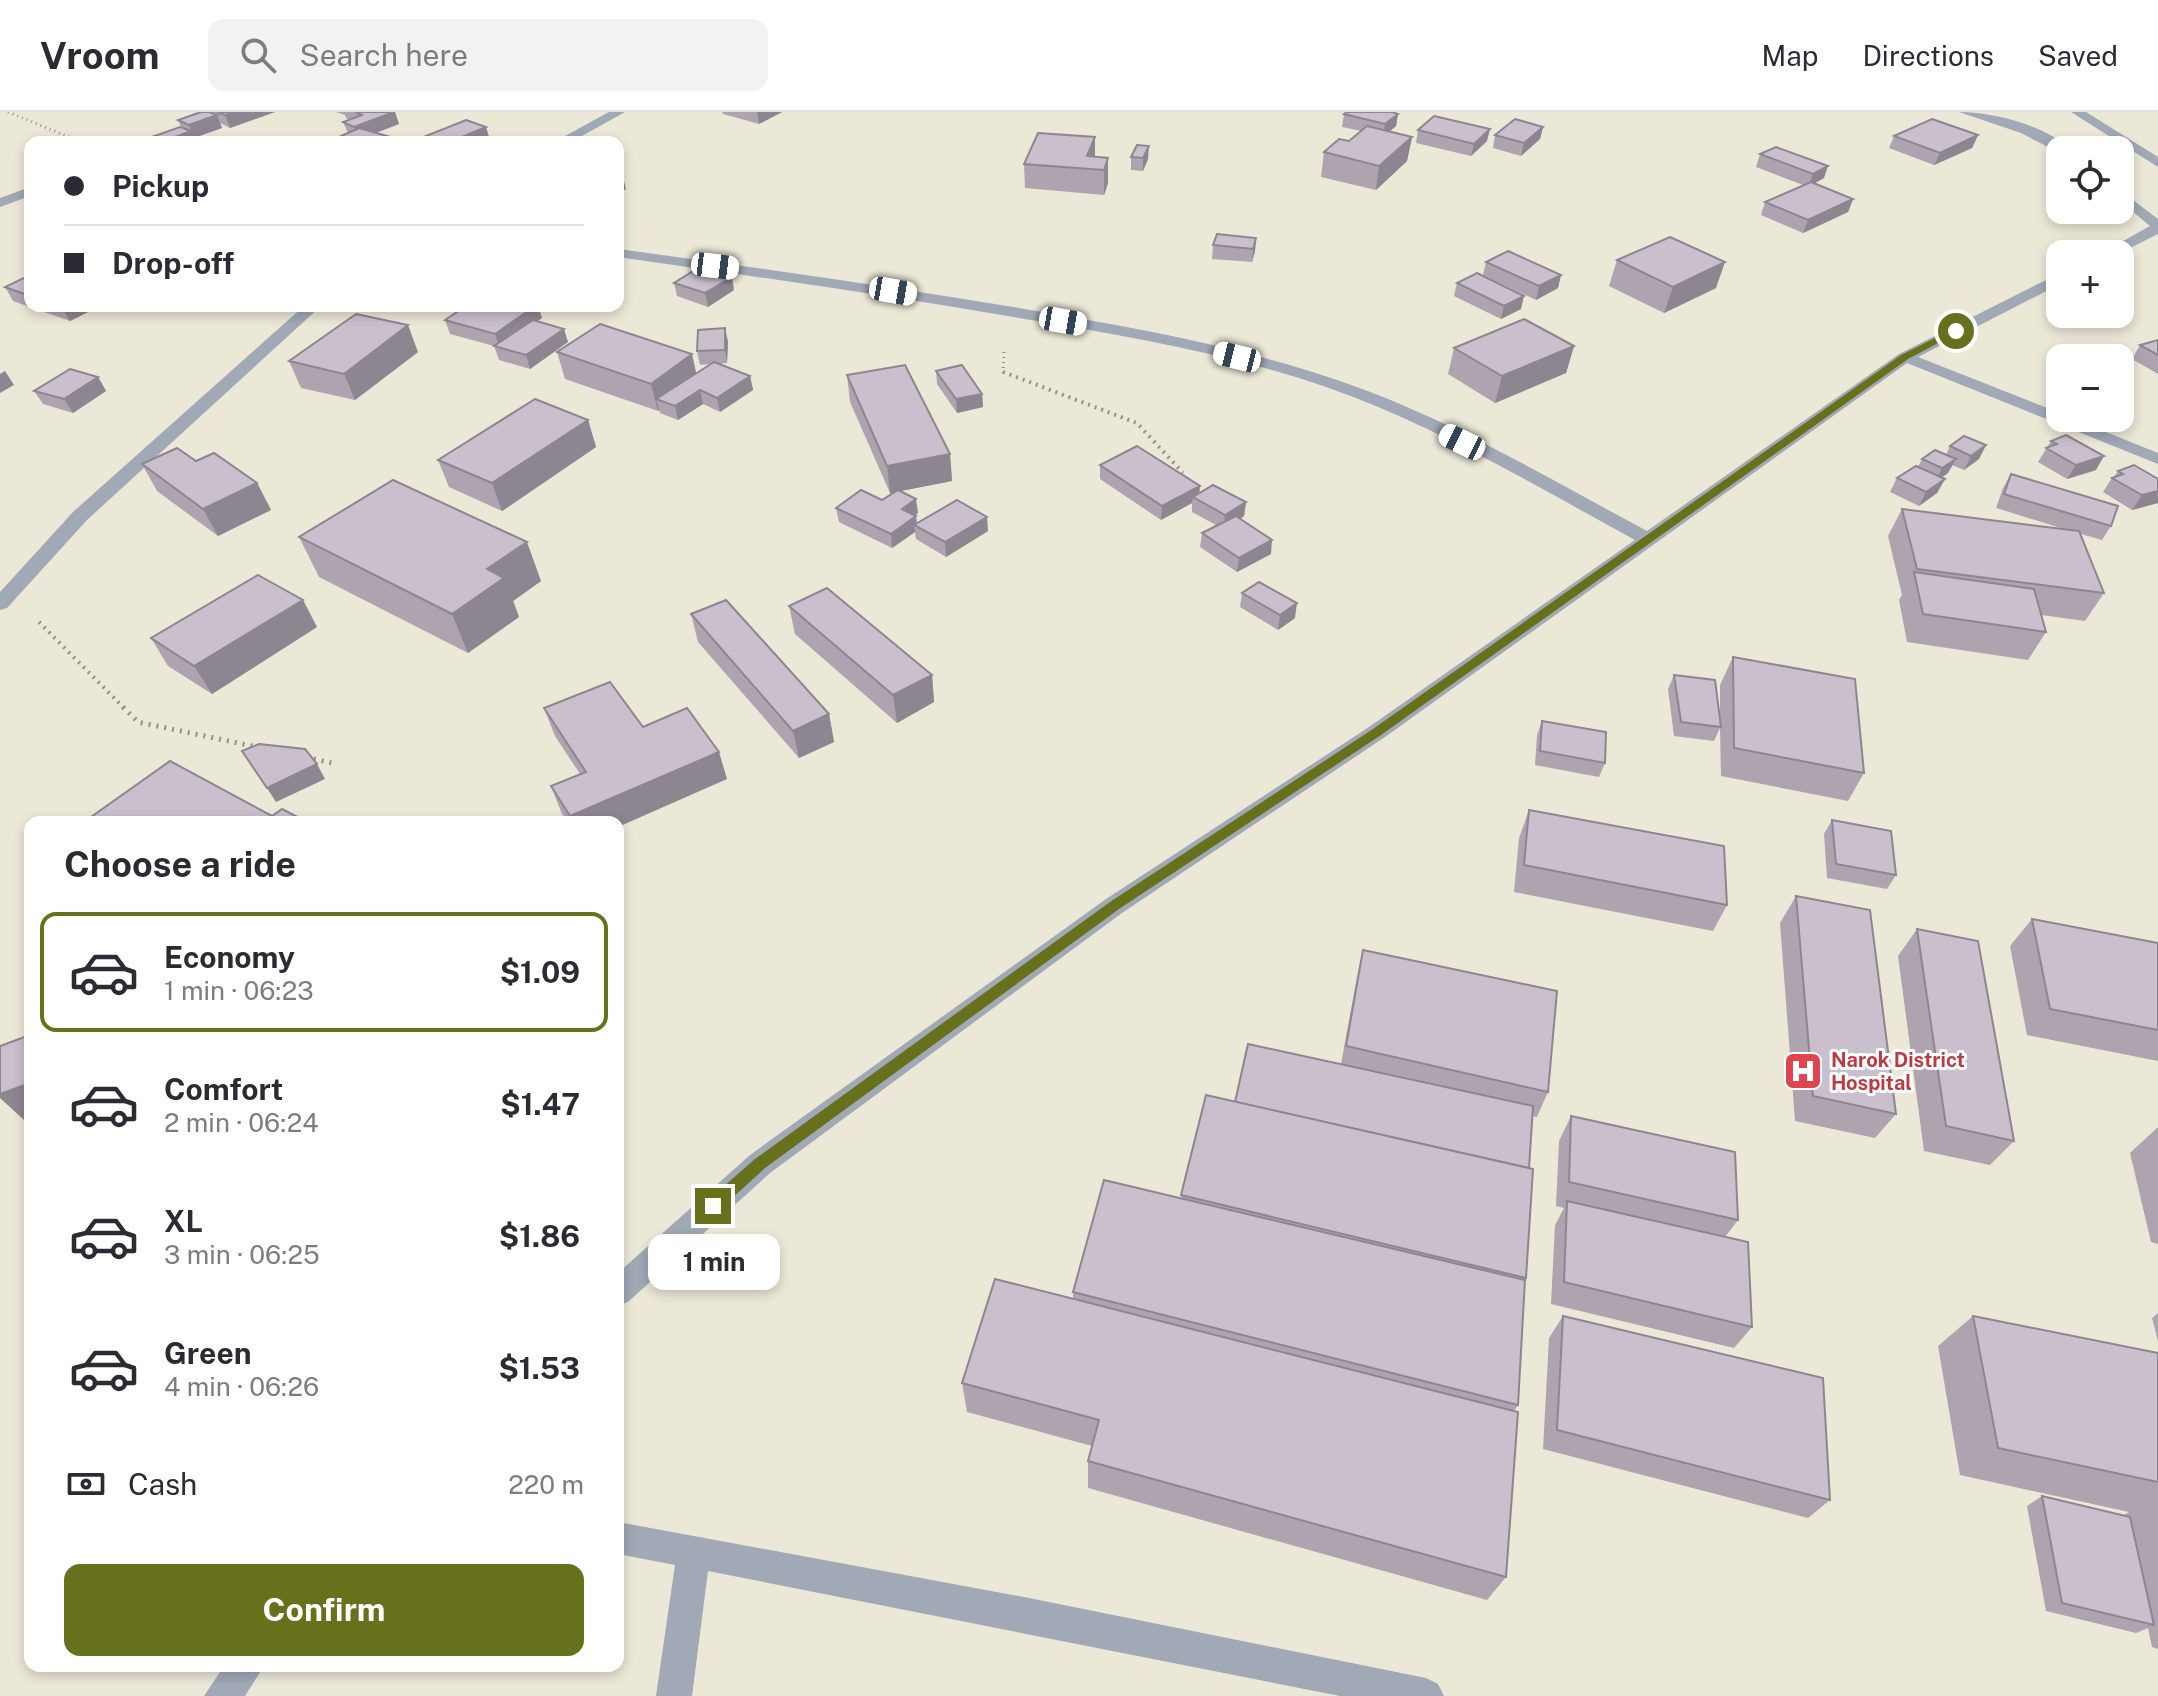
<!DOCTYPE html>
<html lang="en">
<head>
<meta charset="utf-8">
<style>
  body { margin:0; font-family:"Public Sans",sans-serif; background:#f2f2f3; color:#2b2b33; height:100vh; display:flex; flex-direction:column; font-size:30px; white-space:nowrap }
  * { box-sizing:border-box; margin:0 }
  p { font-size:26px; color:#7c7c81 }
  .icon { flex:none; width:44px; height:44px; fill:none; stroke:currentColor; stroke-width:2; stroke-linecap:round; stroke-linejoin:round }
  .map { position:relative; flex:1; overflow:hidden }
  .sheet { position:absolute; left:24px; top:704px; width:600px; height:856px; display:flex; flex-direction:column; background:#fff; border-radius:16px; box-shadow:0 4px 12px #0003 }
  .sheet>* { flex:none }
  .banner { position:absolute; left:24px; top:24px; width:600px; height:176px; border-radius:16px; box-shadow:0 4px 12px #0003; display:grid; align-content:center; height:176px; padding:0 40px; background:#fff }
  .controls { position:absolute; left:2046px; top:24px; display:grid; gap:16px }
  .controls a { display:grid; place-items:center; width:88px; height:88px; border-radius:16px; background:#fff; box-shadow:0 4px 12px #0003; font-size:40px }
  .end { position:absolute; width:36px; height:36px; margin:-18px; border:10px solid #67711b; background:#fff; box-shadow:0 0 0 4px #fff }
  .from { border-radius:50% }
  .bubble { position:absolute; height:56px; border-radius:16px; background:#fff; box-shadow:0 4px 12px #0003; font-size:26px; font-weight:700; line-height:56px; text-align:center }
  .car { position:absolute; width:24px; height:48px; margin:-24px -12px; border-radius:10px; box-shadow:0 0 6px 2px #0007; background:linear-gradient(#fff 24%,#345 0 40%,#fff 0 76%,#345 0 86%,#fff 0) }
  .banner b { display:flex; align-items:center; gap:28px; height:76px; font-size:30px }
  .banner b+b { border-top:2px solid #e1e1e2 }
  .banner i { width:20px; height:20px; background:#2b2b33 }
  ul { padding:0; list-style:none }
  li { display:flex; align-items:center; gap:24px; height:120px; margin:0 16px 12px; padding:0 24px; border:4px solid transparent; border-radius:16px }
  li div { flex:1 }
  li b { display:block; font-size:30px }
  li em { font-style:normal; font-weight:700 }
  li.on { border-color:#67711b }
  li>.icon { width:72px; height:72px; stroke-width:1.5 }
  h2 { padding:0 40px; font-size:36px; line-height:96px }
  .pay { display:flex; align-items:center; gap:20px; height:88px; padding:0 40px; font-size:30px }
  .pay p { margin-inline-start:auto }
  .action { display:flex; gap:16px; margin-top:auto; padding:16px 40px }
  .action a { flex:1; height:92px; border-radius:16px; background:#67711b; color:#fff; font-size:32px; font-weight:700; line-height:92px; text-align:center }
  header { display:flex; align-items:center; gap:48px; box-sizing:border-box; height:112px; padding:0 40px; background:#fff; border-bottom:2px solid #e1e1e2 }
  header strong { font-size:38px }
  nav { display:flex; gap:44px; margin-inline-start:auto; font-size:28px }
  .search { width:560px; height:72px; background:#f2f2f3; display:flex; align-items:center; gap:20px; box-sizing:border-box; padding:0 28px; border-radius:16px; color:#7c7c81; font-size:30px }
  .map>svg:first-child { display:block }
</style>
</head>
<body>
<header>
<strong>Vroom</strong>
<div class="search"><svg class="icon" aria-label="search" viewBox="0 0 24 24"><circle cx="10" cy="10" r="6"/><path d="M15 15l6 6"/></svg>Search here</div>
<nav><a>Map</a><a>Directions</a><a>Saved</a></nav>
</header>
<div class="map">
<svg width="2158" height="1584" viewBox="0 0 2158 1584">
  <rect width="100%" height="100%" fill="#ebe8d7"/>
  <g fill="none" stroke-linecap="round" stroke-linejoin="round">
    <g stroke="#949286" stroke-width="3" stroke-dasharray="1 4" stroke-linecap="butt">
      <path d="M8,0L81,30"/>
      <path d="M1004,240L1003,260L1007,262"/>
    </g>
    <g stroke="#949286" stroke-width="4" stroke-dasharray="2 5" stroke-linecap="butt">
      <path d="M1003,260L1137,311L1183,361"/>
      <path d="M39,510L125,597"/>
    </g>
    <g stroke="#949286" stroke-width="5" stroke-dasharray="2 6" stroke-linecap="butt">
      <path d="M123,595L138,610L257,635"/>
      <path d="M306,645L336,652"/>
    </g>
    <g fill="#a1a8b6" fill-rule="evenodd">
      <path d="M609,0H625L571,30H554Z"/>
      <path d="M1959,0C1994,0 2044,13 2071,38L2059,41L2021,21Z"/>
      <path d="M2071,0H2086L2158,45V55Z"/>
      <path d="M30,75V84L0,95V86Z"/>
      <path d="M2120,78L2158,107V122L2118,142H2100L2150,114L2120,89Z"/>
      <path d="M618,137C752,155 886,174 1019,196C1126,214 1234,233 1337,268C1447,305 1546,365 1647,419L1899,242L2060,161V172L1918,245L2060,301V306H2071L2158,341V352L1907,251L1385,625L1122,801L770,1061L628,1190L618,1194V1161L750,1043L1106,787L1369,615L1635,428C1534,373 1435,313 1326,275C1227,241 1122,223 1019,206C886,183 752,164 618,145Z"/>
      <path d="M304,194H321L87,408L7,496L0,498V480L73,400Z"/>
      <path d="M618,1410L1024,1485L1426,1566L1438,1572L1444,1584H1340L708,1459L692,1584H656L675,1453L618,1442Z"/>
      <path d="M224,1554H264L245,1584H204Z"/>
    </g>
  </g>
  <g fill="#ada4b0">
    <path d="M201,0H275L230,16L220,11L222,16L193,25L196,30H151L149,26L181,15L178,8Z"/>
    <path d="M336,0H395L399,12L376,21H348L343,10L350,8L346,6L345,3Z"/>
    <path d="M722,0H782L759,12L723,2Z"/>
    <path d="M1344,2H1398L1396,14L1390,19L1412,25L1407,49L1376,78L1321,65L1324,40L1349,29L1361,19L1342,15Z"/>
    <path d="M1543,15L1540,27L1521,44L1493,36L1495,23Z"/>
    <path d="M1418,18L1487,29L1471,44L1416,31Z"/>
    <path d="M1978,23L1972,36L1934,53L1889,36L1894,24Z"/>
    <path d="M1095,25V45L1108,46V71L1104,83L1025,76L1024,52Z"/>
    <path d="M1760,42L1824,66L1815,71L1853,87L1848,100L1803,121L1761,103L1765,90L1803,73L1756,55Z"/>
    <path d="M1131,45L1148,47L1143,59L1131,58Z"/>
    <path d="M1256,126L1255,139L1252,150L1212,147L1213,133Z"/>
    <path d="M1617,148L1716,176L1664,201L1609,174Z"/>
    <path d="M1486,150L1561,163L1558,176L1536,188L1483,163Z"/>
    <path d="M30,163V194H100L70,209L13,189L5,175Z"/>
    <path d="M674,171L734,178L708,195L677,184Z"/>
    <path d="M1457,171L1521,197L1501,207L1454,184Z"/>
    <path d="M466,194H538L542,206L537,209L568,230L530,257L499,248L494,234L450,222L445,208Z"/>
    <path d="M725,216L728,230L727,251L719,252L750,264L753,278L720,300L703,292L678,308L660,301L659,298L658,299L565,267L557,240L696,262L711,252L700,253L697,239Z"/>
    <path d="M2158,228V262L2132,247L2140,233Z"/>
    <path d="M1574,234L1566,261L1495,291L1448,262L1454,236Z"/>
    <path d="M418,240L355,288L301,276L289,249Z"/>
    <path d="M936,259L982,282L983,295L957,301L937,272Z"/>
    <path d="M847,263L950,342L952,369L901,379L918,401L915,403L916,404L917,411L988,419L946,445L916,427L915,420L892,436L839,410L836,396L882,388L893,380L890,381L850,290Z"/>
    <path d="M98,265L106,279L73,301L43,292L34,279Z"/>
    <path d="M588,308L596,335L502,399L449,375L438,348Z"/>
    <path d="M2051,329L2096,358L2067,367L2038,350Z"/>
    <path d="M1986,333L1979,347L1964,358L1952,353L1948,361L1941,366L1945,367L1937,381L1919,394L1890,380L1897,366L1918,355L1922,347L1946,343L1950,334Z"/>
    <path d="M196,349L257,371L271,398L218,424L157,379L142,352Z"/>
    <path d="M1100,353L1199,381L1246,390L1244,404L1240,407L1271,442L1237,460L1200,435L1202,421L1216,413L1192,400V391L1161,408L1100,367Z"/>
    <path d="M2118,359L2158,367V391L2132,398L2103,380L2112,366L2114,365Z"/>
    <path d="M2011,362L2111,414L2102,428L2081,422L2104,481L2085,509L2041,503L2046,520L2028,548L1907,530L1899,488L1902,483L1888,424L1902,397L2064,417L1996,396L2003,376Z"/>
    <path d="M299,425L541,469L513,489L519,505L468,541L319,465Z"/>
    <path d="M1242,481L1295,506L1278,518L1240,495Z"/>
    <path d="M789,494L932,563L934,590L897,611L795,522Z"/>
    <path d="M691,502L829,602L834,630L799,646L698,530Z"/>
    <path d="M317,515L212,582L168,554L151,526Z"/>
    <path d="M1733,545L1864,661L1848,689L1721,664L1720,616L1714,629L1674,624L1668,577L1674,563L1720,610V573Z"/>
    <path d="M544,596L643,615L727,667L618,710H568L562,702L551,674L580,662L555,624Z"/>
    <path d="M1542,609L1605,651L1599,665L1535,653L1537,623Z"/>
    <path d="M1529,698L1727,793L1713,819L1514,780L1519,726Z"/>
    <path d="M1832,708L1896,763L1887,777L1827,766L1824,722Z"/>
    <path d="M1796,784L1896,1002L1875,1026L1795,1009L1780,811Z"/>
    <path d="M2032,807L2158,831V949L2027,923L2010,834Z"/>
    <path d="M1917,817L2014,1029L1990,1053L1924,1039L1898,844Z"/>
    <path d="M1363,838L1548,980L1537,1005L1532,1004L1529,1056L1526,1166L1525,1168L1518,1293L1514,1299L1506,1465L1487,1488L1088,1376V1349L1092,1334L967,1300L962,1271L1073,1187V1180L1181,1086L1206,983L1235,990L1341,952L1357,865Z"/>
    <path d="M1571,1004L1738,1108L1725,1125L1752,1215L1734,1236L1551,1192L1555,1113L1564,1096L1556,1094L1559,1029Z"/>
    <path d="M2157,1016H2158V1132L2151,1130L2130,1041Z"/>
    <path d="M2158,1201V1229L2152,1206Z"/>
    <path d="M1563,1204L1830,1388L1808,1406L1543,1337L1549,1226Z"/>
    <path d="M1973,1204L2158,1241V1537L2152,1535L2148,1516L2136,1521L2046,1499L2027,1394L2042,1384L2124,1403L2129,1400L1960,1363L1938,1234Z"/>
  </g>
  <g fill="#8d8690">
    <path d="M235,0H275L230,16L225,3Z"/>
    <path d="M395,0L399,12L359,27L354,15Z"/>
    <path d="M757,0H782L759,12Z"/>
    <path d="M1398,2L1396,14L1383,25L1385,12Z"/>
    <path d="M217,3L222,16L194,26L189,13Z"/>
    <path d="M486,15L490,28L484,30H450Z"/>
    <path d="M1543,15L1540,27L1521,44L1524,31Z"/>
    <path d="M1490,17L1487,29L1471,44L1474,32Z"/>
    <path d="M191,19L196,30H162Z"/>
    <path d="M1978,23L1972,36L1934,53L1940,41Z"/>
    <path d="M1095,25V49L1087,44Z"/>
    <path d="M1412,25L1407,49L1376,78L1379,54Z"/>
    <path d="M1149,34L1148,47L1143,59V46Z"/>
    <path d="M1108,46V71L1104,83V58Z"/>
    <path d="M1828,54L1824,66L1808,75L1813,62Z"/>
    <path d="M623,65L626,77L618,82V67Z"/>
    <path d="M1853,87L1848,100L1803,121L1808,108Z"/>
    <path d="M1256,126L1255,139L1252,150L1253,137Z"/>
    <path d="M1725,150L1716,176L1664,201L1673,175Z"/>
    <path d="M1561,163L1558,176L1536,188L1539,174Z"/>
    <path d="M732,165L734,178L708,195L705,181Z"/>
    <path d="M1524,184L1521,197L1501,207L1504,194Z"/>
    <path d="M66,194H100L70,209L62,196Z"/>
    <path d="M535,194H538L542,206L499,235L495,222Z"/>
    <path d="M408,213L418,240L355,288L344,262Z"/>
    <path d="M725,216L728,230L727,251L725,238Z"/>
    <path d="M564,217L568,230L530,257L526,243Z"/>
    <path d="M1574,234L1566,261L1495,291L1502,264Z"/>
    <path d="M692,242L698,269L656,287L659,298L658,299L651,272Z"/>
    <path d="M5,259L14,273L0,281V262Z"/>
    <path d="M750,264L753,278L720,300L717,286Z"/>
    <path d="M98,265L106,279L73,301L64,287Z"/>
    <path d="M700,278L703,292L678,308L675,294Z"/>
    <path d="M982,282L983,295L957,301L956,287Z"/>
    <path d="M588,308L596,335L502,399L492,371Z"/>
    <path d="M1986,333L1979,347L1964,358L1971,344Z"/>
    <path d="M950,342L952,369L890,381L887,354Z"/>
    <path d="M2104,344L2096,358L2067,367L2076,353Z"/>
    <path d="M1956,347L1948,361L1935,370L1942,356Z"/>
    <path d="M1945,367L1937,381L1919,394L1926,380Z"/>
    <path d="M257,371L271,398L218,424L203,397Z"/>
    <path d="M1200,374L1199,388L1193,385L1192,391L1161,408L1162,394Z"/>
    <path d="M2158,379V391L2132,398L2142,383Z"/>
    <path d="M916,387L918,401L903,412L902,397Z"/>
    <path d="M1246,390L1244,404L1223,418L1225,403Z"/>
    <path d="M916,404L917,414L914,413L915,420L892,436L891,422Z"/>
    <path d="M987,405L988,419L946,445L945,430Z"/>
    <path d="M1272,428L1271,442L1237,460L1239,446Z"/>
    <path d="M527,430L541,469L513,489L519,505L468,541L452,502L487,457Z"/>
    <path d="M303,488L317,515L212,582L194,554Z"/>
    <path d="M1297,491L1295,506L1278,518L1280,503Z"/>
    <path d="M932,563L934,590L897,611L893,583Z"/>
    <path d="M829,602L834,630L799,646L793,619Z"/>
    <path d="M719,640L727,667L618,715V710H573L570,704Z"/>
    <path d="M317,652L325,667L276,690L267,676Z"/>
    <path d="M30,971V1005L24,1008L0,986V982Z"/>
  </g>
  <g fill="#c9bfcd" stroke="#8d8690" stroke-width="2">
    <path d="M201,0H209L217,3L189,13L178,8Z"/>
    <path d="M217,0H235L225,3Z"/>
    <path d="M356,0H394L354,15L343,10L362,3Z"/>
    <path d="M1347,0H1392L1398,2L1385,12L1344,2Z"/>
    <path d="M1434,4L1490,17L1474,32L1418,18Z"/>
    <path d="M1515,7L1543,15L1524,31L1495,23Z"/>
    <path d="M1932,7L1978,23L1940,41L1894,24Z"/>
    <path d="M466,8L486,15L450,30H411Z"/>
    <path d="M1367,14L1412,25L1379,54L1324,40L1339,27L1349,29Z"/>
    <path d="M180,15L191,19L162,30H157L149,26Z"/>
    <path d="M359,16L401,28L397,30H328Z"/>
    <path d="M1038,21L1095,25L1087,44L1108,46L1104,58L1024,52Z"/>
    <path d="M1137,33L1149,34L1143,46L1131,45Z"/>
    <path d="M1776,35L1828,54L1813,62L1760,42Z"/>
    <path d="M1811,70L1853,87L1808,108L1765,90Z"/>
    <path d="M1217,122L1256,126L1253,137L1213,133Z"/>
    <path d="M1670,125L1725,150L1673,175L1617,148Z"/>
    <path d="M1508,139L1561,163L1539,174L1486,150Z"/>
    <path d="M701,154L732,165L705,181L674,171Z"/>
    <path d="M1477,161L1524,184L1504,194L1457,171Z"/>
    <path d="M30,163V184L5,175Z"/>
    <path d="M466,194H535L495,222L445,208Z"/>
    <path d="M356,202L408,213L344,262L289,249Z"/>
    <path d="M1524,207L1574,234L1502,264L1454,236Z"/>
    <path d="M533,208L564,217L526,243L494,234Z"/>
    <path d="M600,212L692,242L651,272L557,240Z"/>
    <path d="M725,216V238L697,239L698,218Z"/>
    <path d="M2158,228V243L2140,233Z"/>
    <path d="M714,250L750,264L717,286L700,278L675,294L656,287Z"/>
    <path d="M905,253L950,342L887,354L847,263Z"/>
    <path d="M962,253L982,282L956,287L936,259Z"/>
    <path d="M70,257L98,265L64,287L34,279Z"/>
    <path d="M535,287L588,308L492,371L438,348Z"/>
    <path d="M2066,323L2104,344L2076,353L2046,336L2057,332L2051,329Z"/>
    <path d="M1964,324L1986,333L1971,344L1950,334Z"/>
    <path d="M1137,334L1200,374L1162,394L1100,353Z"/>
    <path d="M177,336L196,349L214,341L257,371L203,397L142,352Z"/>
    <path d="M1935,338L1956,347L1942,356L1922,347Z"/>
    <path d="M2134,353L2158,367V379L2142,383L2112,366L2123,362L2118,359Z"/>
    <path d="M1916,354L1945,367L1926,380L1897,366Z"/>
    <path d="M2011,362L2118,394L2111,414L2004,382Z"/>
    <path d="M393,368L527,430L487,457L504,466L452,502L299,425Z"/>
    <path d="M1213,373L1246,390L1225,403L1193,385Z"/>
    <path d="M861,378L882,388L898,378L916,387L902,397L916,404L891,422L836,396Z"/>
    <path d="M957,388L987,405L945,430L914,413Z"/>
    <path d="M1902,397L2079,419L2104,481L1917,457Z"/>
    <path d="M1236,404L1272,428L1239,446L1202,421Z"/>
    <path d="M1914,460L2034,477L2046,520L1923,502Z"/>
    <path d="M258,463L303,488L194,554L151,526Z"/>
    <path d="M1259,470L1297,491L1280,503L1242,481Z"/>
    <path d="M827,476L932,563L893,583L789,494Z"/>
    <path d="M726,488L829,602L793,619L691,502Z"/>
    <path d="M1733,545L1855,567L1864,661L1734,636Z"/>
    <path d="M1674,563L1715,568L1721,615L1681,610Z"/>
    <path d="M610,570L643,615L687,596L719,640L570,704L551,674L586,660L544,596Z"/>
    <path d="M1542,609L1606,620L1605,651L1540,639Z"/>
    <path d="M259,632L305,637L317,652L267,676L242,639Z"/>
    <path d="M170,649L272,704L282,697L307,710H84Z"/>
    <path d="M1529,698L1724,734L1727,793L1524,753Z"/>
    <path d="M1832,708L1891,719L1896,763L1836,752Z"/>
    <path d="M1796,784L1870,798L1896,1002L1813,984Z"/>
    <path d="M2032,807L2158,831V918L2050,897Z"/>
    <path d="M1917,817L1978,829L2014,1029L1946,1014Z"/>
    <path d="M1363,838L1557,879L1548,980L1346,934Z"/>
    <path d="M30,923V971L0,982V934Z"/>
    <path d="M1248,932L1533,994L1529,1056L1235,990Z"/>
    <path d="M1206,983L1533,1057L1526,1166L1181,1083Z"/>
    <path d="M1571,1004L1735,1040L1738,1108L1569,1070Z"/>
    <path d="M1104,1068L1525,1168L1518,1293L1073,1180Z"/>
    <path d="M1567,1089L1748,1130L1752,1215L1564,1170Z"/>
    <path d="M995,1167L1518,1300L1506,1465L1088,1349L1099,1308L962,1271Z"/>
    <path d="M1563,1204L1823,1266L1830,1388L1557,1318Z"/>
    <path d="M1973,1204L2158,1241V1370L1998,1336Z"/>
    <path d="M2042,1384L2130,1405L2154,1513L2062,1491Z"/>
  </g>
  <path fill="#67711b" d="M1953,217L1961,219L1908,247L1381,623L1119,797L765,1056L718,1099H707V1089L755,1047L1110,790L1373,617L1901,243Z"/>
  <defs>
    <symbol id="hospital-square" viewBox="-11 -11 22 22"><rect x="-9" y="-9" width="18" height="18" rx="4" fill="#e0444e" stroke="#fff"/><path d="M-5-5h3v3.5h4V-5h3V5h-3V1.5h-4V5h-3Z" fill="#fff"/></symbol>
  </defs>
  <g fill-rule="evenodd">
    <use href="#hospital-square" x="1781" y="937" width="44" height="44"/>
  </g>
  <g text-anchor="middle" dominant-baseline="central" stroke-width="6" stroke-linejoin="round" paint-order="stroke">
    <g font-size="20" font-weight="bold" fill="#be3a42" stroke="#fff" text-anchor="start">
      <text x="1831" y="948">Narok District<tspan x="1831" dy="23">Hospital</tspan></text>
    </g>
  </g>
</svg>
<div class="controls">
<a><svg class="icon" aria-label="locate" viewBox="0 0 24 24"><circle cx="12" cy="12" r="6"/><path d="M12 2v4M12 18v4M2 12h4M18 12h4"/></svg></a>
<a>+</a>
<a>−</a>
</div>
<i class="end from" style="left:1956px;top:219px"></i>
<i class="end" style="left:713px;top:1094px"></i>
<div class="bubble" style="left:648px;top:1122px;width:132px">1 min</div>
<i class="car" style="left:715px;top:154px;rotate:97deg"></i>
<i class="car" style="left:893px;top:179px;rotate:100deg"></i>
<i class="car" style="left:1063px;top:209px;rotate:100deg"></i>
<i class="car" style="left:1237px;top:245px;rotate:284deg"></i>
<i class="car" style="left:1462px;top:330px;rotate:296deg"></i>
<div class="banner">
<b><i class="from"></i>Pickup</b>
<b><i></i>Drop-off</b>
</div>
<section class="sheet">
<h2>Choose a ride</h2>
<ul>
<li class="on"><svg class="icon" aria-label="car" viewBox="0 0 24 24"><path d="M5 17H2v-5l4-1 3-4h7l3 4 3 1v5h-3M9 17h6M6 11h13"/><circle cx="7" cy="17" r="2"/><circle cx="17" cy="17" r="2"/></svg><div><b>Economy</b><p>1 min · 06:23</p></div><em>$1.09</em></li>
<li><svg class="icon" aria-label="car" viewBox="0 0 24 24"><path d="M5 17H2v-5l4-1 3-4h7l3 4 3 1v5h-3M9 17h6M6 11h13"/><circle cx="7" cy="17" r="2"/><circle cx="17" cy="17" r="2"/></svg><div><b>Comfort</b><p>2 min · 06:24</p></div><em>$1.47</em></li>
<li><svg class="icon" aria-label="car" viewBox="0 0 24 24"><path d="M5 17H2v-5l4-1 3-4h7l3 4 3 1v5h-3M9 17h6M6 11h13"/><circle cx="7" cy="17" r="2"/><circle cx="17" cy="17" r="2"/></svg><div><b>XL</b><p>3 min · 06:25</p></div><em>$1.86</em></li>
<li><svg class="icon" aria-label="car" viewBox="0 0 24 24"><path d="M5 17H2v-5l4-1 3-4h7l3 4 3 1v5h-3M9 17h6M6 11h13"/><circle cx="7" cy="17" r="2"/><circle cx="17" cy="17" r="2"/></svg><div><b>Green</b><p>4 min · 06:26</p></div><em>$1.53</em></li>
</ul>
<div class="pay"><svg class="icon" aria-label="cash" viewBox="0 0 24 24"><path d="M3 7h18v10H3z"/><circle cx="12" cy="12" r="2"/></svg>Cash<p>220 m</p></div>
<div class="action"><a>Confirm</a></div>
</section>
</div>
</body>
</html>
